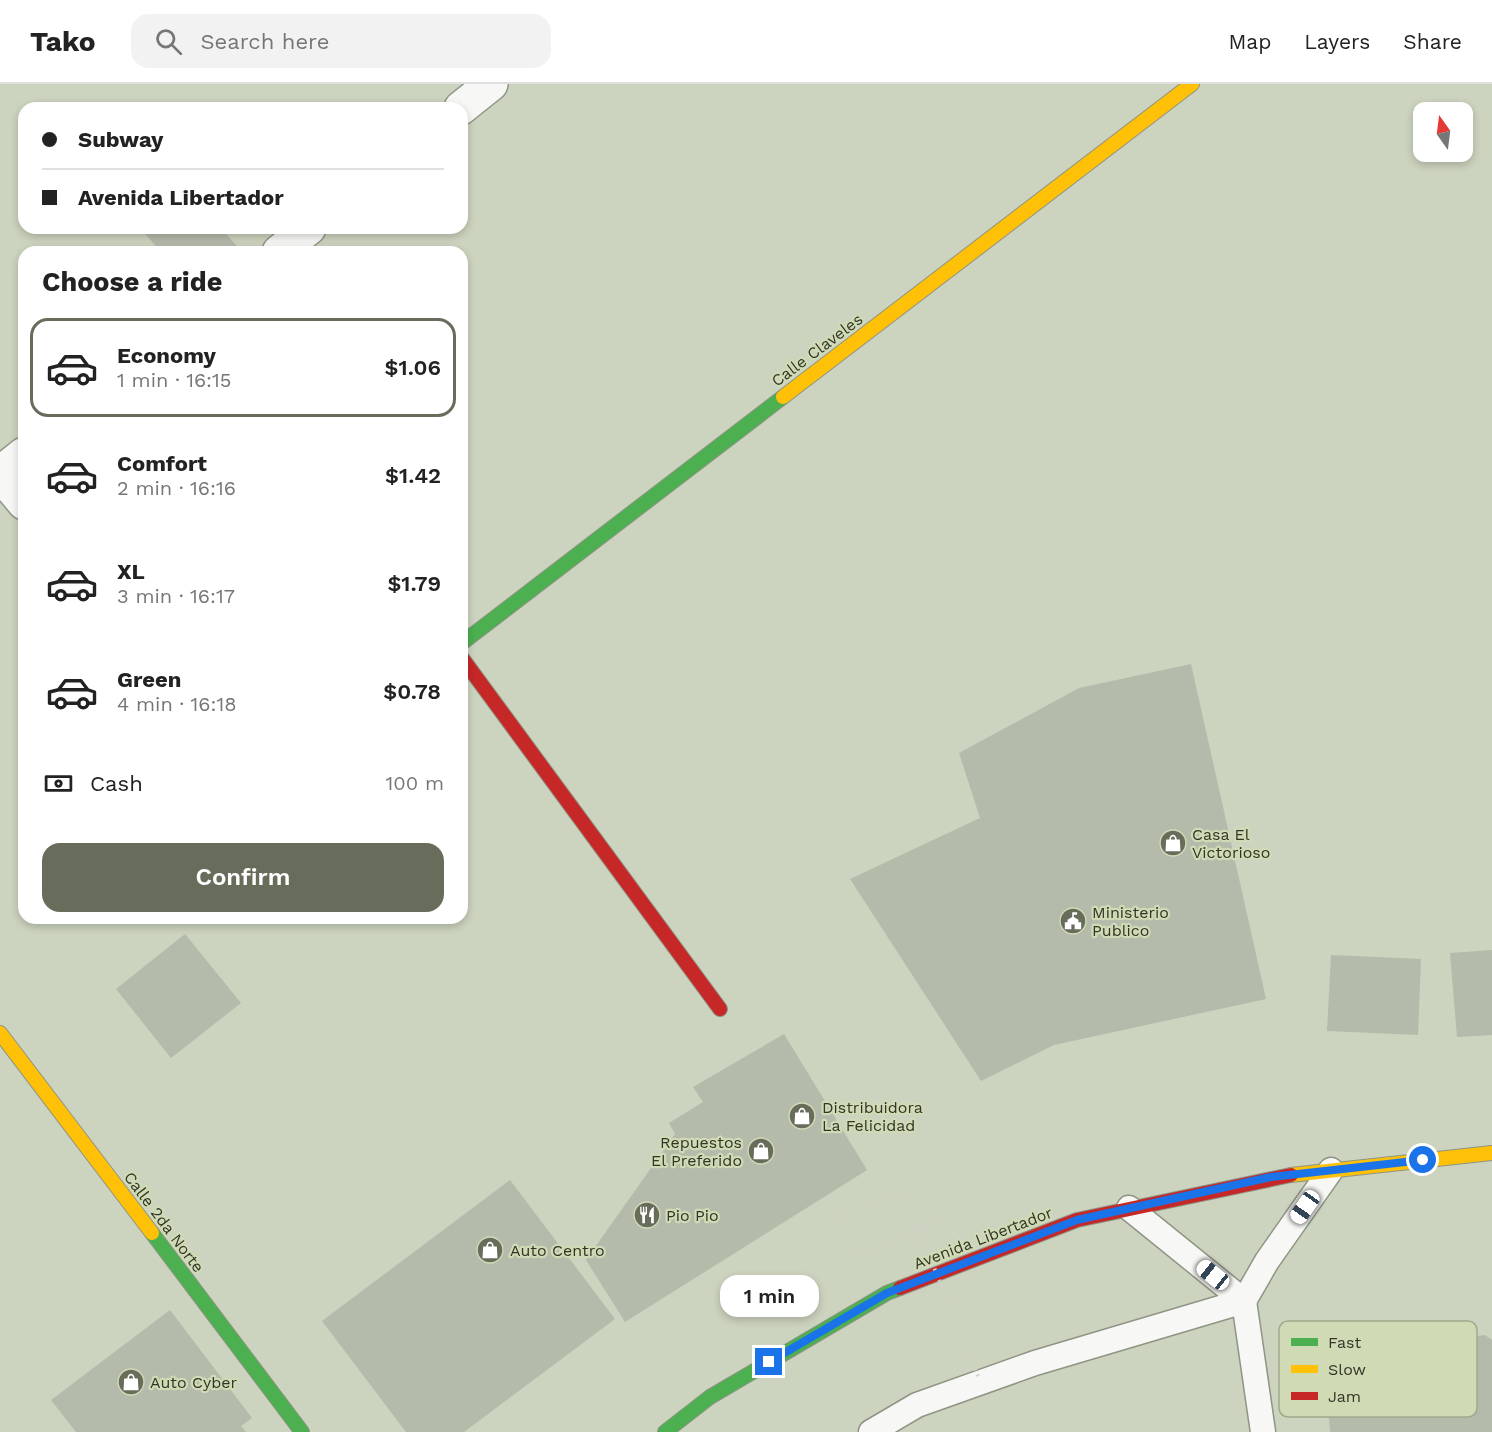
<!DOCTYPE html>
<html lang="en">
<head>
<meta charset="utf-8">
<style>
  body { margin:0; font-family:"Work Sans",sans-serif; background:#f2f2f2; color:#222; height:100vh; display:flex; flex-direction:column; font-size:22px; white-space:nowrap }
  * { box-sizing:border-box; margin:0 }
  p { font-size:20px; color:#767676 }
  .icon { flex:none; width:33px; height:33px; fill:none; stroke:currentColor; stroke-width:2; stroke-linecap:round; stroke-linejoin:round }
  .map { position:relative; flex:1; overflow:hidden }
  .drawer { position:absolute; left:18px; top:162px; width:450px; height:678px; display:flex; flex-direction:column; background:#fff; border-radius:18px; box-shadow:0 3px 9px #0003 }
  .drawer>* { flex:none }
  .banner { position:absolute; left:18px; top:18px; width:450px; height:132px; border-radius:18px; box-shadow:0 3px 9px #0003; display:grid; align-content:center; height:132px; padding:0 24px; background:#fff }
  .needle { width:39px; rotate:346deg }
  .fabs { position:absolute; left:1413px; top:18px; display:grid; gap:12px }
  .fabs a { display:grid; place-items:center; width:60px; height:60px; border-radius:12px; background:#fff; box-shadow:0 3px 9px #0003; font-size:30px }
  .end { position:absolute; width:27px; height:27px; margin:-14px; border:8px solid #1a73e8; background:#fff; box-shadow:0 0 0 3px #fff }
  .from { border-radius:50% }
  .bubble { position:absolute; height:42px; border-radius:18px; background:#fff; box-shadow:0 3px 9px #0003; font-size:20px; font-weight:600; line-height:42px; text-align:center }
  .car { position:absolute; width:18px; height:36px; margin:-18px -9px; border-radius:8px; box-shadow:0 0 4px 2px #0007; background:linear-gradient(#fff 24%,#345 0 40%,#fff 0 76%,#345 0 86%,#fff 0) }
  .banner b { display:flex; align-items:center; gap:21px; height:57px; font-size:22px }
  .banner b+b { border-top:2px solid #e0e0e0 }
  .banner i { width:15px; height:15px; background:#222 }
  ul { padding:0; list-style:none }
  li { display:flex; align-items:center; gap:18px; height:99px; margin:0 12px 9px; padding:0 12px; border:3px solid transparent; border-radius:18px }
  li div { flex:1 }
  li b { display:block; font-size:22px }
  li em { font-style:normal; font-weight:600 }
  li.on { border-color:#676c5b }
  li>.icon { width:54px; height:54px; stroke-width:1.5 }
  h2 { padding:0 24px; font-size:27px; line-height:72px }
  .pay { display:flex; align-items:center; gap:15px; height:66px; padding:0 24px; font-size:22px }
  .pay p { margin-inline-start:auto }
  .primary-button { display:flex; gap:12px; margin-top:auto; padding:12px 24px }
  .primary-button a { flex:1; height:69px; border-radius:18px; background:#676c5b; color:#fff; font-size:24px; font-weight:600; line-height:69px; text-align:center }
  header { display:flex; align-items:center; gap:36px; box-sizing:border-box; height:84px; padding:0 30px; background:#fff; border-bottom:2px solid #e0e0e0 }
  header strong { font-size:28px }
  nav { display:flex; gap:33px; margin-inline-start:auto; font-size:21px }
  .search { width:420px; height:54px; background:#f2f2f2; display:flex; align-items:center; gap:15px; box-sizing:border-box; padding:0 21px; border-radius:18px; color:#767676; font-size:22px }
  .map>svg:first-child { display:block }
</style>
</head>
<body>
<header>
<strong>Tako</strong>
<div class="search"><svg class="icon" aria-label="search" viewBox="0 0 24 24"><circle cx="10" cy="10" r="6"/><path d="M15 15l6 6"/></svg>Search here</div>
<nav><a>Map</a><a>Layers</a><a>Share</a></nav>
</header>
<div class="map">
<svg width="1492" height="1348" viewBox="0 0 1492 1348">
  <rect width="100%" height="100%" fill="#ccd3be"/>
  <g fill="#b4bbab">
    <path d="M140,144H221L242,168H161Z"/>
    <path d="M1191,580L1266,915L1054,961L981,997L850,795L980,734L959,669L1079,604Z"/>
    <path d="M185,850L241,919L171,974L116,905Z"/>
    <path d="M1492,866V951L1457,953L1450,869Z"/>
    <path d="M1331,871L1421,875L1418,951L1327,947Z"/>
    <path d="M784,950L867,1086L625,1238L586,1176L675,1050L669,1039L703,1018L693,1003Z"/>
    <path d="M510,1096L615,1235L464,1348H406L322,1237Z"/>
    <path d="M170,1226L252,1334L241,1342L246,1348H76L51,1316Z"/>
    <path d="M1485,1251L1492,1256V1348H1330L1325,1273Z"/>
  </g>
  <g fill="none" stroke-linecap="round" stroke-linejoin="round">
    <defs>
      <g id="lane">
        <path d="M1129,1124L1244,1217L1263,1348"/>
        <path d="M871,1348L917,1321L1035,1279L1244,1217L1267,1177L1331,1086"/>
      </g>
      <g id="street">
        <path d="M461,24L491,0"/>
        <path d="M279,168L309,144"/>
        <path d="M0,389L24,370"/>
        <path d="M0,390L24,419"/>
      </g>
      <g id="fast">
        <path d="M462,559L783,313"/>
        <path d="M152,1149L302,1348"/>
        <path d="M665,1348L710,1313L887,1209L900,1204"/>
      </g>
      <g id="slow">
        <path d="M783,313L1192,0"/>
        <path d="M0,949L152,1149"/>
        <path d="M1291,1091L1492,1069"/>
      </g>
      <g id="jam">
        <path d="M462,574L720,925"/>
        <path d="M900,1204L1077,1136L1291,1091"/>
      </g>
    </defs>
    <use href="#lane" stroke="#8f9484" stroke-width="27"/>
    <use href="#street" stroke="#8f9484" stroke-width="36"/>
    <use href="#fast" stroke="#8f9484" stroke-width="16"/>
    <use href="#slow" stroke="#8f9484" stroke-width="16"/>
    <use href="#jam" stroke="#8f9484" stroke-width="16"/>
    <g stroke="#d0d2cc" stroke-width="4" stroke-dasharray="1.5 4.5" stroke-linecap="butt">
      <path d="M903,1107L837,1132L854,1173L943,1136L947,1144"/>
      <path d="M929,1235L943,1273"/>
    </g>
    <use href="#lane" stroke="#f7f8f5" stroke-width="24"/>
    <use href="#street" stroke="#f7f8f5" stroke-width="33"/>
    <use href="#fast" stroke="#4caf50" stroke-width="14"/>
    <use href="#slow" stroke="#ffc107" stroke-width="14"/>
    <use href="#jam" stroke="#c62828" stroke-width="14"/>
    <path stroke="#d0d2cc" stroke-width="4" stroke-dasharray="1.5 4.5" stroke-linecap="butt" d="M903,1107L978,1292"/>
  </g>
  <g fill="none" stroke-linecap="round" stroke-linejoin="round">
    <path stroke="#1a73e8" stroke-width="8" d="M769,1278L887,1209L1077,1136L1271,1093L1423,1076"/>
  </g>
  <defs>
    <symbol id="shop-disc" viewBox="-11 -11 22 22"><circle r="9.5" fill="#676c5b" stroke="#d0dbb6"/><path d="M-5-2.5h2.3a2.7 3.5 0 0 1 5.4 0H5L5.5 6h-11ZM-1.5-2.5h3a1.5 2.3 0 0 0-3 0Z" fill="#fff"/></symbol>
    <symbol id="civic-disc" viewBox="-11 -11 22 22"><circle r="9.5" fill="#676c5b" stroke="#d0dbb6"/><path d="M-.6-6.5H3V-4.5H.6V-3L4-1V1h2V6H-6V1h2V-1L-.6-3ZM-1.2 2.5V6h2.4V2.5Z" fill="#fff"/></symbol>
    <symbol id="restaurant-disc" viewBox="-11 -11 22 22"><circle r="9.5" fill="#676c5b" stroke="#d0dbb6"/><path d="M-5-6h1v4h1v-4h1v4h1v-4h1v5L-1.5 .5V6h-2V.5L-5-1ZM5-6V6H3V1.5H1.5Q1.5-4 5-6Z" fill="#fff"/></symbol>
  </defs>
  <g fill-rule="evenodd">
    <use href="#shop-disc" x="1158" y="744" width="30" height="30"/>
    <use href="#civic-disc" x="1058" y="822" width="30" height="30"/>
    <use href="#shop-disc" x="787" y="1017" width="30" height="30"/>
    <use href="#shop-disc" x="746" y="1052" width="30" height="30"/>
    <use href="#restaurant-disc" x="632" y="1116" width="30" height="30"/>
    <use href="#shop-disc" x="475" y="1151" width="30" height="30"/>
    <use href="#shop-disc" x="116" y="1283" width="30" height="30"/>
  </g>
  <g text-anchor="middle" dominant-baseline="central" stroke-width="4.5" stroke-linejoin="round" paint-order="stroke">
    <g font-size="16" fill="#313526" stroke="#d0dbb6">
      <text transform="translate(817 266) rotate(-37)">Calle Claveles</text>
      <text transform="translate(164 1138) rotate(53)">Calle 2da Norte</text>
      <text transform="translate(983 1154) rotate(-21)">Avenida Libertador</text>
    </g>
    <g font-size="16" fill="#313526" stroke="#d0dbb6" text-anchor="start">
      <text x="1192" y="750">Casa El<tspan x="1192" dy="18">Victorioso</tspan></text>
      <text x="1092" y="828">Ministerio<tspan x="1092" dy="18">Publico</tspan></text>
      <text x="822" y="1023">Distribuidora<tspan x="822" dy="18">La Felicidad</tspan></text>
      <text x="742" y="1058" text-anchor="end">Repuestos<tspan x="742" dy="18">El Preferido</tspan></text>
      <text x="666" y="1131">Pio Pio</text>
      <text x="510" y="1166">Auto Centro</text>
      <text x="150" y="1298">Auto Cyber</text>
    </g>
  </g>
  <rect x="1279" y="1237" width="198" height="96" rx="9" fill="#d0dbb6" stroke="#a0a98b" stroke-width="1.5"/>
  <rect x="1291" y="1254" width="27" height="8" fill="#4caf50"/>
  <rect x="1291" y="1281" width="27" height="8" fill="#ffc107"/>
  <rect x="1291" y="1308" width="27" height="8" fill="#c62828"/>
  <g font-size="16" fill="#313526">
    <text x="1328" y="1264">Fast</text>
    <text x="1328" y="1291">Slow</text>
    <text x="1328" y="1318">Jam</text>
  </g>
</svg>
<div class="fabs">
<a><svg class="needle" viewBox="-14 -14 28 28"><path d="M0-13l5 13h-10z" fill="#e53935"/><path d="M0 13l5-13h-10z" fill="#767676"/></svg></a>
</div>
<i class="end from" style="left:1423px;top:1076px"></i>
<i class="end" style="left:769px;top:1278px"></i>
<div class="bubble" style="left:720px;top:1191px;width:99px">1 min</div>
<i class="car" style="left:1305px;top:1123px;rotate:215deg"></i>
<i class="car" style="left:1213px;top:1191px;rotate:309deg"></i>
<div class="banner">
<b><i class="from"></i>Subway</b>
<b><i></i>Avenida Libertador</b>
</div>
<section class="drawer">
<h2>Choose a ride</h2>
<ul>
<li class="on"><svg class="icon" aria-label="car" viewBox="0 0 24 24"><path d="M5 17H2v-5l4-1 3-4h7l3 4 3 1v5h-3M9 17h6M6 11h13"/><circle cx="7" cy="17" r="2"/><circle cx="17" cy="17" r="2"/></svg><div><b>Economy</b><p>1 min · 16:15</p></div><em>$1.06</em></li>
<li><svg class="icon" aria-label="car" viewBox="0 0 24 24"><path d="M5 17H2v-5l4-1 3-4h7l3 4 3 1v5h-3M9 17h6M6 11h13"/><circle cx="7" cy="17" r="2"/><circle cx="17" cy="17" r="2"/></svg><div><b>Comfort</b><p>2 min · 16:16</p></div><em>$1.42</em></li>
<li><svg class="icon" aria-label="car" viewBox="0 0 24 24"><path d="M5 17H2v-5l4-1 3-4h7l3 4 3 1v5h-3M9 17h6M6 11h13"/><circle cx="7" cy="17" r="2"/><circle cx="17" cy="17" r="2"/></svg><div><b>XL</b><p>3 min · 16:17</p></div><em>$1.79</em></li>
<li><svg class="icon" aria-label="car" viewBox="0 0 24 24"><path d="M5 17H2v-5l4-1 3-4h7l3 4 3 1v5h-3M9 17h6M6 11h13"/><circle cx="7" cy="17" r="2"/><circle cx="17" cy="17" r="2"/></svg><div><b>Green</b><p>4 min · 16:18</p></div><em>$0.78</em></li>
</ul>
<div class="pay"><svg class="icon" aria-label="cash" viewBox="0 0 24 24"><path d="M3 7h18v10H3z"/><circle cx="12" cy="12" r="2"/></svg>Cash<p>100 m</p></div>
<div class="primary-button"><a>Confirm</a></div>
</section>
</div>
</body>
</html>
